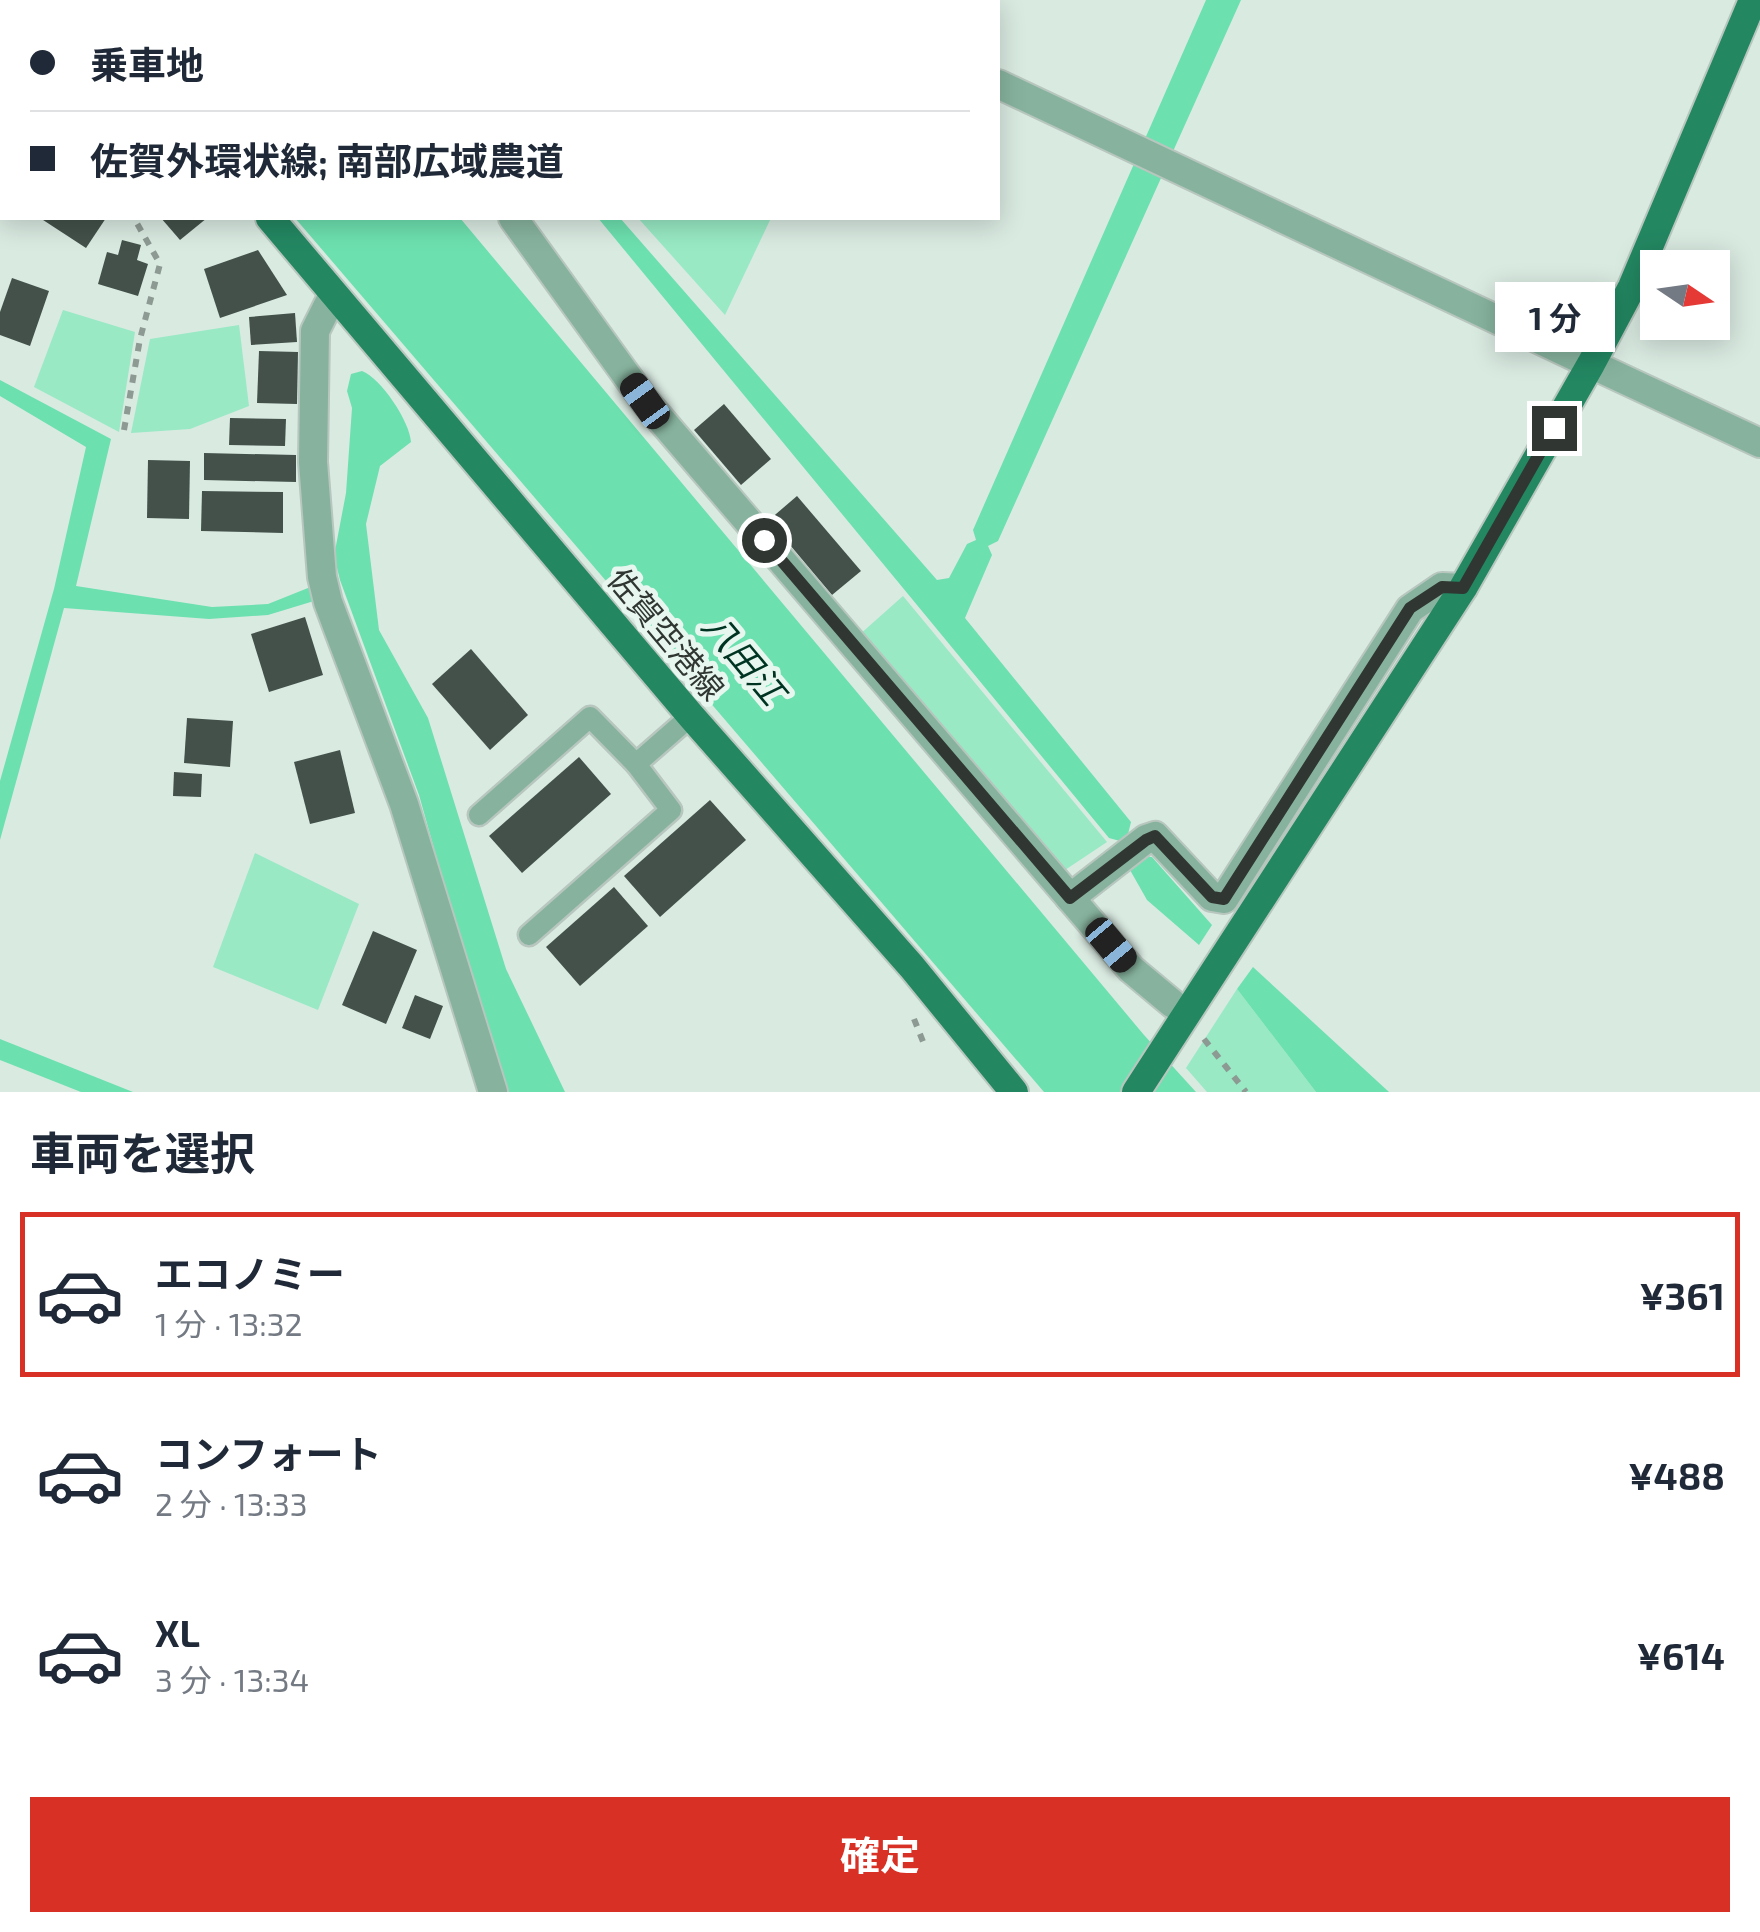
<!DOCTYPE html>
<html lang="ja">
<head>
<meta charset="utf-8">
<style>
  body { margin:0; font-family:"Exo 2","Noto Sans JP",sans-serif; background:#f2f2f3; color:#1f2937; height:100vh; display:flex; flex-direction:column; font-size:38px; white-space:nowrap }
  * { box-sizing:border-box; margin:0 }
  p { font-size:32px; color:#747a83 }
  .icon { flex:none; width:55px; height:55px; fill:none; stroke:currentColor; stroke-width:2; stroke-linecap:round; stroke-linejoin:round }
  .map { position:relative; height:1092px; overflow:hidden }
  .panel { display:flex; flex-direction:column; background:#fff; flex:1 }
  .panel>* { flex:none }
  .top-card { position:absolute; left:0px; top:0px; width:1000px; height:220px; box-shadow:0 5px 25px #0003; display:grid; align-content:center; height:220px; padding:0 30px; background:#fff }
  .needle { width:65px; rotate:103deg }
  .tools { position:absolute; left:1640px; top:250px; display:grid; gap:20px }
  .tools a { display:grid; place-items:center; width:90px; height:90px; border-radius:0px; background:#fff; box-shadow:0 5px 25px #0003; font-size:50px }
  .end { position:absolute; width:45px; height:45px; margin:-22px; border:12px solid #303733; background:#fff; box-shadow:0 0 0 5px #fff }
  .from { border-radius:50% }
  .bubble { position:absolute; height:70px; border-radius:0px; background:#fff; box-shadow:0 5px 25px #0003; font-size:32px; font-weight:700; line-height:70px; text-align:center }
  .car { position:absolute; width:30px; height:60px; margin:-30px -15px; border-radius:12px; box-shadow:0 0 8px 2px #0007; background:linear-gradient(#222 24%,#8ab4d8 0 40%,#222 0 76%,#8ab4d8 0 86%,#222 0) }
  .top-card b { display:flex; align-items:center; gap:35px; height:95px; font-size:38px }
  .top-card b+b { border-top:2px solid #e0e1e3 }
  .top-card i { width:25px; height:25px; background:#1f2937 }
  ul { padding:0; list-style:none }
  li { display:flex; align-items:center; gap:30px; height:165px; margin:0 20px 15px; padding:0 10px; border:5px solid transparent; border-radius:0px }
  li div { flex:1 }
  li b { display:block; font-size:38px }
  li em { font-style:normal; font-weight:700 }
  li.current { border-color:#d93025 }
  li>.icon { width:90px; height:90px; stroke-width:1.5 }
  h2 { padding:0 30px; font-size:45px; line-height:120px }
  .cta { display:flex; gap:20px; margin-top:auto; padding:20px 30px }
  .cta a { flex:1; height:115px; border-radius:0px; background:#d93025; color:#fff; font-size:40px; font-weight:700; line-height:115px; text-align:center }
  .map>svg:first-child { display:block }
</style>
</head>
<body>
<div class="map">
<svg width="1760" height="1092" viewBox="0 0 1760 1092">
  <rect width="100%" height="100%" fill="#d9eae1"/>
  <g fill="#98e9c4">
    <path d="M638,218H771L725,315Z"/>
    <path d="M63,310L135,332L119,432L34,387Z"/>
    <path d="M239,325L249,406L190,429L131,433L150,339Z"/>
    <path d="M903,596L1107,842L1065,870L858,636Z"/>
    <path d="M255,853L359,904L318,1010L213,967Z"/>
    <path d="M1237,989L1316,1092H1207L1186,1068Z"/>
  </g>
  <g fill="#6de0af">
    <path d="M1206,0H1241L998,541L988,546L992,555L965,618L1131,822L1128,834L1144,856L1152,857L1212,925L1199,945L1147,900L1130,870L1136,863L1120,841L1109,838L598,218H620L937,580L949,578L967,544L976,540L973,530Z"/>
    <path d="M295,218H460L1144,1035L1196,1092H1044Z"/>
    <path d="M362,371C381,378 410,422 411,442L380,466L366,524L379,630L428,718L506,969L565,1092H508L465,959L419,795L340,580L334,556L346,493L352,408L347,391L351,374Z"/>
    <path d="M0,380L111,439L76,586L212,607L268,604L313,586L314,601L268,615L209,619L64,608L0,840V781L54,589L86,447L0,396Z"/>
    <path d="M1253,967L1389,1092H1316L1237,989Z"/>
    <path d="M0,1039L133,1092H81L0,1060Z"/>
  </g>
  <g fill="#43514a">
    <path d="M40,218H106L86,248Z"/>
    <path d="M161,218H207L180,240Z"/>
    <path d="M122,240L141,245L137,260L148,264L138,296L98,284L107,252L118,255Z"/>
    <path d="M258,250L287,295L220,318L204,269Z"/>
    <path d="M12,278L49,291L30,346L0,335V312Z"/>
    <path d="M295,313L297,342L251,345L249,317Z"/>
    <path d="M259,351L298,352L297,404L257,403Z"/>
    <path d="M724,404L771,459L741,485L694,430Z"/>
    <path d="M230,418L286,419L285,446L229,445Z"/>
    <path d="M204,453L296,455V482L204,480Z"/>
    <path d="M148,460L190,461L189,519L147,518Z"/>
    <path d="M202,491L283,492V533L201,531Z"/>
    <path d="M797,496L861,571L832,595L769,520Z"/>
    <path d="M305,617L323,675L269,692L251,634Z"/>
    <path d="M471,649L528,715L490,750L432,684Z"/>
    <path d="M187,718L233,721L230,767L184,763Z"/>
    <path d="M340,750L355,813L310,824L294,762Z"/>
    <path d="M579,757L611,794L522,873L489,836Z"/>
    <path d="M174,772L202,774L201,797L173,796Z"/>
    <path d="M710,800L746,840L660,917L624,876Z"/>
    <path d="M614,887L648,926L580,986L546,947Z"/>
    <path d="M373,931L417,950L386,1024L342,1005Z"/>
    <path d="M415,995L443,1006L430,1039L402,1028Z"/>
  </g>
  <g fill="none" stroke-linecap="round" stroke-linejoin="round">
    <defs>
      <g id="service">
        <path d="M479,815L590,717L636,764"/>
        <path d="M529,935L671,810L636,764L691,716"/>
      </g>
      <g id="minor">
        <path d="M321,0L324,2"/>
        <path d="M818,0L823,2"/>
        <path d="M407,2L408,0"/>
        <path d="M998,84L1591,364"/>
        <path d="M513,218L645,401L1131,969L1173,1004"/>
        <path d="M333,295L315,331L313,462L322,577L328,602L404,804L493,1092"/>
        <path d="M1070,898L1146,839L1155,836L1212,897L1224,899L1410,609L1442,587L1463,588"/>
      </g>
      <path id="tertiary" d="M1591,364L1760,443"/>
      <g id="primary">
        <path d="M80,0L82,2"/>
        <path d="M270,218L691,716L912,967L1014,1092"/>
        <path d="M1136,1092L1463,588L1591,364L1632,287L1753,0"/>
      </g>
    </defs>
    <use href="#service" stroke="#b7c6be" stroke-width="25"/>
    <use href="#minor" stroke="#b7c6be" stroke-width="32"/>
    <use href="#tertiary" stroke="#b7c6be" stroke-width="32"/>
    <use href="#primary" stroke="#b7c6be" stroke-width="32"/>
    <g stroke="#8d9993" stroke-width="6" stroke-dasharray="8 8" stroke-linecap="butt">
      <path d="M124,430L140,339L160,264L134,218"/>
      <path d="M914,1019L924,1044"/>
      <path d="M1204,1039L1246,1092"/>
    </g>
    <use href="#service" stroke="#87b39e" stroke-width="20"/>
    <use href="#minor" stroke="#87b39e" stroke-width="28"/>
    <use href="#tertiary" stroke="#87b39e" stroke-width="28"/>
    <use href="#primary" stroke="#238762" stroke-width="28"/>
  </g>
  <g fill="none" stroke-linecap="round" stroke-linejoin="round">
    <path stroke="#303733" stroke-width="12" d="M764,540L1070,898L1146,840L1155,836L1212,897L1224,899L1410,608L1442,587L1463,588L1554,428"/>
  </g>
  <g text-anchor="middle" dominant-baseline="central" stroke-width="10" stroke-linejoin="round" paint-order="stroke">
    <g font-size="32" fill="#303733" stroke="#e7f7ef">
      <text transform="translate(667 633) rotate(50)">佐賀空港線</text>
    </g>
    <g font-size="35" font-style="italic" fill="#003422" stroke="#e7f7ef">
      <text transform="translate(745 658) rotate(50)">八田江</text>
    </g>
  </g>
</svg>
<div class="tools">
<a><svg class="needle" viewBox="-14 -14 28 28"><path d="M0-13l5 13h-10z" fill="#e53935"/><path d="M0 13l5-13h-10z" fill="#747a83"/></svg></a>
</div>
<i class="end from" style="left:764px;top:540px"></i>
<i class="end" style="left:1554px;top:428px"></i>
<div class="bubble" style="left:1495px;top:282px;width:120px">1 分</div>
<i class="car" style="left:645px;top:401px;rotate:324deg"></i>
<i class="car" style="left:1111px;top:945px;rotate:140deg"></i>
<div class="top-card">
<b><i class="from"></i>乗車地</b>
<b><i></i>佐賀外環状線; 南部広域農道</b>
</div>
</div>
<section class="panel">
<h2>車両を選択</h2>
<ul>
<li class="current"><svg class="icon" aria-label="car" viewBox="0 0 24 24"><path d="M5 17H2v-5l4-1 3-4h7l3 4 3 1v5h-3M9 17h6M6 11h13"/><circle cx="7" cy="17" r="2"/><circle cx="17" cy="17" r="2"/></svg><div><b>エコノミー</b><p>1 分 · 13:32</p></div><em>¥361</em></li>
<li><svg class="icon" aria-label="car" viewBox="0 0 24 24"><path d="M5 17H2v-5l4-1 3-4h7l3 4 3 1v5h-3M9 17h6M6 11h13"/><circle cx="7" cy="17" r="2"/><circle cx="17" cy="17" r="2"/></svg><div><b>コンフォート</b><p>2 分 · 13:33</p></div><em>¥488</em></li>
<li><svg class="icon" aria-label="car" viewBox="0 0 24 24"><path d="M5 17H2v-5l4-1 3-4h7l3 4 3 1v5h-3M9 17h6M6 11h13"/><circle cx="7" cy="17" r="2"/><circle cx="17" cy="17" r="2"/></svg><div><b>XL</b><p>3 分 · 13:34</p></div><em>¥614</em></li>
</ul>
<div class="cta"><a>確定</a></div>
</section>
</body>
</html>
